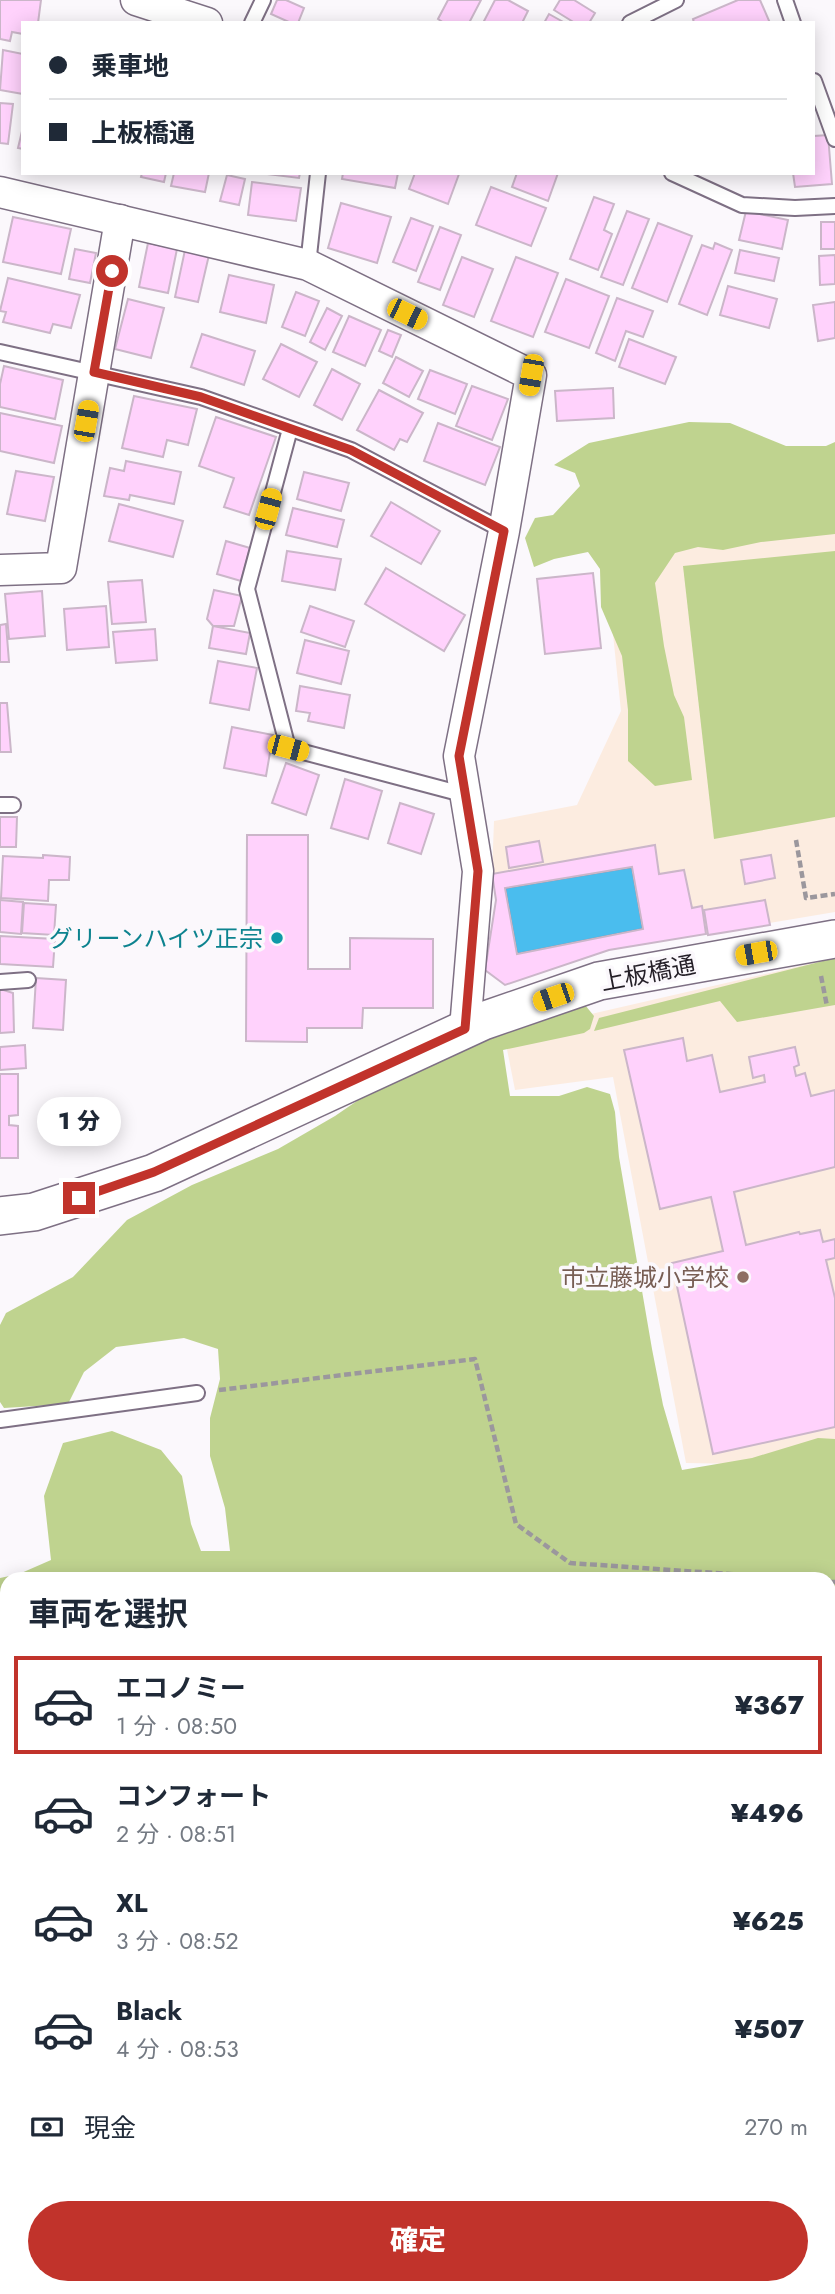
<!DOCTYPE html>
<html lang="ja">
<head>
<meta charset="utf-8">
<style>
  body { margin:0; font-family:Jost,"Noto Sans JP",sans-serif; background:#f6f6f7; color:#1f2937; height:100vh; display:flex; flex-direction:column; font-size:26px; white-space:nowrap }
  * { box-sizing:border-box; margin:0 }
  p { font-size:23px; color:#747a83 }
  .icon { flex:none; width:38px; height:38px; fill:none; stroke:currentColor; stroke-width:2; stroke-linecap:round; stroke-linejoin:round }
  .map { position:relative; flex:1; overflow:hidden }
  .details { position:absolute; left:0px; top:1572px; width:836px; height:723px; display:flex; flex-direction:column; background:#fff; border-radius:21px 21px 0 0; box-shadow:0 4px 18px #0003 }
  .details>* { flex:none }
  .hud { position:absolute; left:21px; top:21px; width:794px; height:154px; border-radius:0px; box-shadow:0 4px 18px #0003; display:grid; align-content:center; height:154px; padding:0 28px; background:#fff }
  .end { position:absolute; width:32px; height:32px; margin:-16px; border:9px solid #c1332b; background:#fff; box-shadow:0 0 0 4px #fff }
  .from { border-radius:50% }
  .bubble { position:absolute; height:49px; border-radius:24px; background:#fff; box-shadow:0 4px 18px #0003; font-size:23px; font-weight:800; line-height:49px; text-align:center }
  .car { position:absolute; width:21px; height:42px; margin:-21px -10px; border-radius:9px; box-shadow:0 0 5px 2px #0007; background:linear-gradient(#f5c518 24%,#345 0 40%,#f5c518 0 76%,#345 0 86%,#f5c518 0) }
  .hud b { display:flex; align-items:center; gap:24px; height:66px; font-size:26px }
  .hud b+b { border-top:2px solid #e0e1e3 }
  .hud i { width:18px; height:18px; background:#1f2937 }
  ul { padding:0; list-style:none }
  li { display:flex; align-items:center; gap:21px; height:98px; margin:0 14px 10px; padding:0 14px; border:4px solid transparent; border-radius:0px }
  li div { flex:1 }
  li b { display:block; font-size:26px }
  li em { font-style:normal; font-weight:800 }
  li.current { border-color:#c1332b }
  li>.icon { width:63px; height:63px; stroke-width:1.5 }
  h2 { padding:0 28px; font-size:32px; line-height:84px }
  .pay { display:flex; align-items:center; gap:18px; height:77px; padding:0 28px; font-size:26px }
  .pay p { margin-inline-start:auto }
  .button { display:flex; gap:14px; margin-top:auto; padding:14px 28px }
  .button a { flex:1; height:80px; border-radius:42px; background:#c1332b; color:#fff; font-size:28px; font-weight:800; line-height:80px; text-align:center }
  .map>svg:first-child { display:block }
</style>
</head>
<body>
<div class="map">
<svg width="835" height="2294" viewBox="0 0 835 2294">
  <rect width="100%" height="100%" fill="#fbf8fc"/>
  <g fill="#fcece0">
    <path d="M835,529V912L609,950L505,985L485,970L496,900L492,874L494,821L577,805L621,711L604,548Z"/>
    <path d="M835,958V1466L686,1463L613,1077L515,1090L504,1034Z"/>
  </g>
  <g fill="#bfd38f" fill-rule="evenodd">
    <path d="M689,422L730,423L786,446H826L835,442V534L761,542L723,550L698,547L675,553L655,583L664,646L674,695L684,717L692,780L655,786L628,761V710L622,656L601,607L600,569L588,552L554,559L534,567L525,538L535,518L553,515L580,486L575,473L554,465L589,443Z"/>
    <path d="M835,551V817L714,839L683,566Z"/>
    <path d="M835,958V1005L737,1022L720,1001L594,1031L599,1018Z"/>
    <path d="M585,1005L594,1016L590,1029L584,1033L503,1050L510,1096H559L587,1087L610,1094L615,1112L619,1157L652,1349L663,1405L682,1470L752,1458L818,1438L835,1439V2294H0V1578L19,1574L51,1560L44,1496L63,1443L112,1431L161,1450L182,1476L191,1524L201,1551H230L225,1508L210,1456V1418L220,1379L218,1349L184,1338L116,1347L84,1372L68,1404L4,1408L0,1402V1325L6,1313L73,1277L127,1220L192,1185L278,1149L335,1116L392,1077L433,1054ZM7,1578H830V2287H7Z"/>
  </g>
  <path fill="#4abdee" stroke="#3f8eb2" stroke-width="2" d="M632,867L643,929L517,954L505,888Z"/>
  <g fill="#ffd2fc" stroke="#cbb6c9" stroke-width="2" fill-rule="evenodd">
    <path d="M0,0H41L38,23H23V34L12,32L10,41L0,39Z"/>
    <path d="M277,0H286L304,8L298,23H291L271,14Z"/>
    <path d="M448,0H481L469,23H444L438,19Z"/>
    <path d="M495,0H508L528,11L522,23H483Z"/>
    <path d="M560,0H574L595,13L589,23H575L554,10Z"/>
    <path d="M738,0H760L770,23H694L693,19Z"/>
    <path d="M549,14L565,23H544Z"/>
    <path d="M3,50L23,54V94L0,90Z"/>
    <path d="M0,103L13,104L8,144L0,143Z"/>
    <path d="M23,127V149L18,148Z"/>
    <path d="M828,135L832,184L795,187L793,173H814V136Z"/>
    <path d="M142,173H166L164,182L141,177Z"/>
    <path d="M174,173H209L205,192L171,186Z"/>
    <path d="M259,173H300L299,178Z"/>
    <path d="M343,173H398L395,188L342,179Z"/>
    <path d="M415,173L459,174L448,204L409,189Z"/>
    <path d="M517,173H558L548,201L512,187Z"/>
    <path d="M227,175L245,179L239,205L220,201Z"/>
    <path d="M252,182L301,188L296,221L248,215Z"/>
    <path d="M491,187L546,208L531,246L476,225Z"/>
    <path d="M594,197L614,204L604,230L612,234L598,270L570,259Z"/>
    <path d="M341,203L391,217L377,263L328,248Z"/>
    <path d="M627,211L649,219L623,285L601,277Z"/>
    <path d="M746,211L788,220L782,249L739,240Z"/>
    <path d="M13,217L71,229L61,274L3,262Z"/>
    <path d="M411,218L433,226L416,271L393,262Z"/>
    <rect x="821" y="222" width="14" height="27"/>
    <path d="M658,223L692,236L667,302L632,288Z"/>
    <path d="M440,227L461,235L440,290L418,282Z"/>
    <path d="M148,243L177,249L168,293L139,287Z"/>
    <path d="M715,243L732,250L707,315L679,304L702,245L713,249Z"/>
    <path d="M75,249L96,253L90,283L69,279Z"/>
    <path d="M185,250L209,255L198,302L175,297Z"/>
    <path d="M740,250L779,258L774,281L735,273Z"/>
    <path d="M835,255V284L820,285L819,256Z"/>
    <path d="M462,257L493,269L474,317L443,305Z"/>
    <path d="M516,257L558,273L533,337L491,321Z"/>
    <path d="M229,275L274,285L266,323L220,312Z"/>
    <path d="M8,278L80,295L71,328L53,324L50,333L3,322L6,312L0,311Z"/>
    <path d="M566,279L609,296L589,348L545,332Z"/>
    <path d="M728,286L777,299L769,328L720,315Z"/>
    <path d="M296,292L319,301L305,336L282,327Z"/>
    <path d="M617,298L653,311L643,337L626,331L615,361L596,353Z"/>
    <path d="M128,299L164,308L151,358L115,349Z"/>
    <path d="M835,302V338L818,341L813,305Z"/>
    <path d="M327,308L342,316L325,350L310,342Z"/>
    <path d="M349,316L381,330L365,366L333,352Z"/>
    <path d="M388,330L401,335L392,357L379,351Z"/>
    <path d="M202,334L255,351L244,385L191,367Z"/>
    <path d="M629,339L676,357L665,384L619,367Z"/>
    <path d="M281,344L317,362L299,397L263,379Z"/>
    <path d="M396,357L423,371L409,397L383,383Z"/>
    <path d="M4,366L63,380L55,419L0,407V384Z"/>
    <path d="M332,369L360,384L342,420L314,405Z"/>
    <path d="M430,370L467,384L455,414L418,399Z"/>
    <path d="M472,386L508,399L492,440L456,426Z"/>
    <path d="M613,388L614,418L557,421L555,391Z"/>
    <path d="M379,390L423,413L407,442L400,439L394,450L357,430Z"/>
    <path d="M134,396L197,409L188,445L167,440L163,457L122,448Z"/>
    <path d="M0,413L62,426L54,463L0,451Z"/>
    <path d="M216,417L276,437L249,515L224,507L234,478L199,466Z"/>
    <path d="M438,423L500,447L485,485L424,461Z"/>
    <path d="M126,461L181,472L174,504L130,495L129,500L104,496L110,468L124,471Z"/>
    <path d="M16,471L54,477L45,521L7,514Z"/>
    <path d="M304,472L349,483L341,511L297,499Z"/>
    <path d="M391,502L440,531L421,564L371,536Z"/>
    <path d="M119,504L183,521L173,557L109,541Z"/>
    <path d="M293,508L344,520L337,547L286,535Z"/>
    <path d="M226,541L250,548L241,581L217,574Z"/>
    <path d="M287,551L341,559L335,590L282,581Z"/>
    <path d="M386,568L465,615L444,651L365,604Z"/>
    <path d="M593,573L601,648L545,654L537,579Z"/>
    <path d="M142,580L146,622L112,624L108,582Z"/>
    <path d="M214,590L242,596L234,626H213L207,619Z"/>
    <path d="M42,591L45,636L9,639L5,594Z"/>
    <path d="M106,606L109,647L67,650L64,609Z"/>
    <path d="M310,606L354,621L345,647L301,632Z"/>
    <path d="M6,624L9,662H0V625Z"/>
    <path d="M213,626L250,633L246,654L209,648Z"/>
    <path d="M155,629L157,660L116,663L113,632Z"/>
    <path d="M305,640L349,651L341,684L297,673Z"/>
    <path d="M218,661L257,668L249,710L210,703Z"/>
    <path d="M300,686L350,695L344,728L308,721L310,713L296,711Z"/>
    <path d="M0,703H7L11,752H0Z"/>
    <path d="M232,727L273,735L266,776L224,768Z"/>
    <path d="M286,763L319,775L306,815L272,803Z"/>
    <path d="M345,779L382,791L368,839L331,828Z"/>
    <path d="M400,803L434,814L421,854L388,843Z"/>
    <path d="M0,817H17L16,847H0Z"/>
    <path d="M247,835H308V969H350V938L433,939V1008H363L362,1028H307V1042L246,1041Z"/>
    <path d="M539,841L543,862L509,868L506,847Z"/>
    <path d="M655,845L659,874L684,870L692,908L702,906L706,934L609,950L505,985L485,970L496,900L492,874ZM632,867L643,929L517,954L505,888Z"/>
    <path d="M43,855L70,857L69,880H49L48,901L1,898L3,856L43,858Z"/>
    <path d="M771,855L775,878L745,884L741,860Z"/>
    <path d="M0,900L23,902L21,934L0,932Z"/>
    <path d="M765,900L770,925L708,935L704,910Z"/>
    <path d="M24,903L56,905L54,935L22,933Z"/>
    <path d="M0,936L55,939L53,967L0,964Z"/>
    <path d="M36,978L66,980L63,1030L33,1028Z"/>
    <path d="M0,989L13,993L14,1032L0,1033Z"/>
    <path d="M683,1038L687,1061L712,1055L720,1092L765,1082L764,1075L753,1078L749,1057L795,1047L799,1065L794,1067L796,1076L805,1073L811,1096L835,1090V1167L734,1192L746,1245L799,1232L800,1234L820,1230L823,1242L835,1239V1258L826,1260L835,1298V1427L713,1454L672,1263L723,1251L711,1197L660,1209L624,1050Z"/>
    <path d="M25,1045L26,1068L0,1070V1047Z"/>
    <path d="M0,1074H18V1115L9,1116V1125L18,1126V1158H0Z"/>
  </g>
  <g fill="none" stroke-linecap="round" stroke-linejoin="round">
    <defs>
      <g id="service">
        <path d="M785,0L793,23"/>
        <path d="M252,23L263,0"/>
        <path d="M630,23L676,0"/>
        <path d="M814,81L835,139"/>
        <path d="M672,173L742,205L795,208L835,206"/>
        <path d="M308,265L318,173"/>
        <path d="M0,352L201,397L351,450L504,531"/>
        <path d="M290,429L247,589L288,748L466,795"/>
        <path d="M0,805H13"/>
        <path d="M0,982L28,980"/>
        <path d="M0,1420L197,1393"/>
      </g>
      <g id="minor">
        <path d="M136,0L207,23"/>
        <path d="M0,192L308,265L531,375L504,531L459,756L478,871L465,1029"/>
        <path d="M0,570L61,568L120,220"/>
      </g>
      <path id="tertiary" d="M0,1216L34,1212L154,1173L483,1021L599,981L835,939"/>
    </defs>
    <use href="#service" stroke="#7e7084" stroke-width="18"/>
    <use href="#minor" stroke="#7e7084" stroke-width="33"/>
    <use href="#tertiary" stroke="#7e7084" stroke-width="40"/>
    <g stroke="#9b979d" stroke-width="4.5" stroke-dasharray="7 3.5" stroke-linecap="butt">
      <path d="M796,840L806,898L835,894"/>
      <path d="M821,976L827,1006"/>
      <path d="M219,1390L475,1359L516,1524L570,1563L787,1578"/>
      <path d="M830,1582H835"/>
      <path d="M284,2287L286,2294"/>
      <path d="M761,2287L763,2294"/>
    </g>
    <use href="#service" stroke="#fff" stroke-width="14"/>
    <use href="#minor" stroke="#fff" stroke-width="30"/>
    <use href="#tertiary" stroke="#fff" stroke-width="37"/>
  </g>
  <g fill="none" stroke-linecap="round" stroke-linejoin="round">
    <path stroke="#c1332b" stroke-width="9" d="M79,1198L154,1172L465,1029L478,871L459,756L504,531L351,450L201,397L94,372L112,271"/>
  </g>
  <circle fill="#0f9aa8" stroke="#fbf8fc" stroke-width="2.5" cx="277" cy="938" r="7"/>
  <circle fill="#8d6e63" stroke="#fbf8fc" stroke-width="2.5" cx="743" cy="1277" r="7"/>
  <g text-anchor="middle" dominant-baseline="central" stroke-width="7" stroke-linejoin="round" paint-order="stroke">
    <g font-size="24" fill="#0d838f" stroke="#fbf8fc" text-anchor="end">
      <text x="263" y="938">グリーンハイツ正宗</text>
    </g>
    <g font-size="24" fill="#241f27" stroke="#fbf8fc">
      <text transform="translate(648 973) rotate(-11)">上板橋通</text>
    </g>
    <g font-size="24" fill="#785e54" stroke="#fbf8fc" text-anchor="end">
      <text x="729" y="1277">市立藤城小学校</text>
    </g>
  </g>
</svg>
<i class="end from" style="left:112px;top:271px"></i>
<i class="end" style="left:79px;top:1198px"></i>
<div class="bubble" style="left:37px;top:1097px;width:84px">1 分</div>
<i class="car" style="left:407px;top:314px;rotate:116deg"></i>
<i class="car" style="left:531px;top:375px;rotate:190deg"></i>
<i class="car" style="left:86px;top:421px;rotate:10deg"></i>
<i class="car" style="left:268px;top:509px;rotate:15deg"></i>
<i class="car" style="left:288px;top:748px;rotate:105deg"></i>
<i class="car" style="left:756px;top:953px;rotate:260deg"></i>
<i class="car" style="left:553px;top:997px;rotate:251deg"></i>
<div class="hud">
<b><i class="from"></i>乗車地</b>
<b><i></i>上板橋通</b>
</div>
<section class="details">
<h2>車両を選択</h2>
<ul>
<li class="current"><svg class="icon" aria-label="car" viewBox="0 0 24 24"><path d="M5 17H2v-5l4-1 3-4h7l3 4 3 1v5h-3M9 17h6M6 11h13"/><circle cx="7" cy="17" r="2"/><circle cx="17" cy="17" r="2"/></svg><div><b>エコノミー</b><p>1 分 · 08:50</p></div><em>¥367</em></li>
<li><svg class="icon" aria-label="car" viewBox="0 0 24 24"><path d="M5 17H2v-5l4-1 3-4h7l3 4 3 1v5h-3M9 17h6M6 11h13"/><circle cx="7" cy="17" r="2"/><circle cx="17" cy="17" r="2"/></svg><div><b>コンフォート</b><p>2 分 · 08:51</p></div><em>¥496</em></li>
<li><svg class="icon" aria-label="car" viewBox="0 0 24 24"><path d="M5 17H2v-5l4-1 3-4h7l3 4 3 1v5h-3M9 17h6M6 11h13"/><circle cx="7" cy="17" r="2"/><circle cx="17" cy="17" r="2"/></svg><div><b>XL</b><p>3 分 · 08:52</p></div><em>¥625</em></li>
<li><svg class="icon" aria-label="car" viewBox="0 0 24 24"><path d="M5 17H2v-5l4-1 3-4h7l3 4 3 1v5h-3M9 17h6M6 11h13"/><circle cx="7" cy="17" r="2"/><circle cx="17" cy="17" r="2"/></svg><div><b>Black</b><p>4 分 · 08:53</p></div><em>¥507</em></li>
</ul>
<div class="pay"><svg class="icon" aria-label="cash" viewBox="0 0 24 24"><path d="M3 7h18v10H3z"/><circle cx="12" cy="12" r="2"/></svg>現金<p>270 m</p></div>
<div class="button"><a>確定</a></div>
</section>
</div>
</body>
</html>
